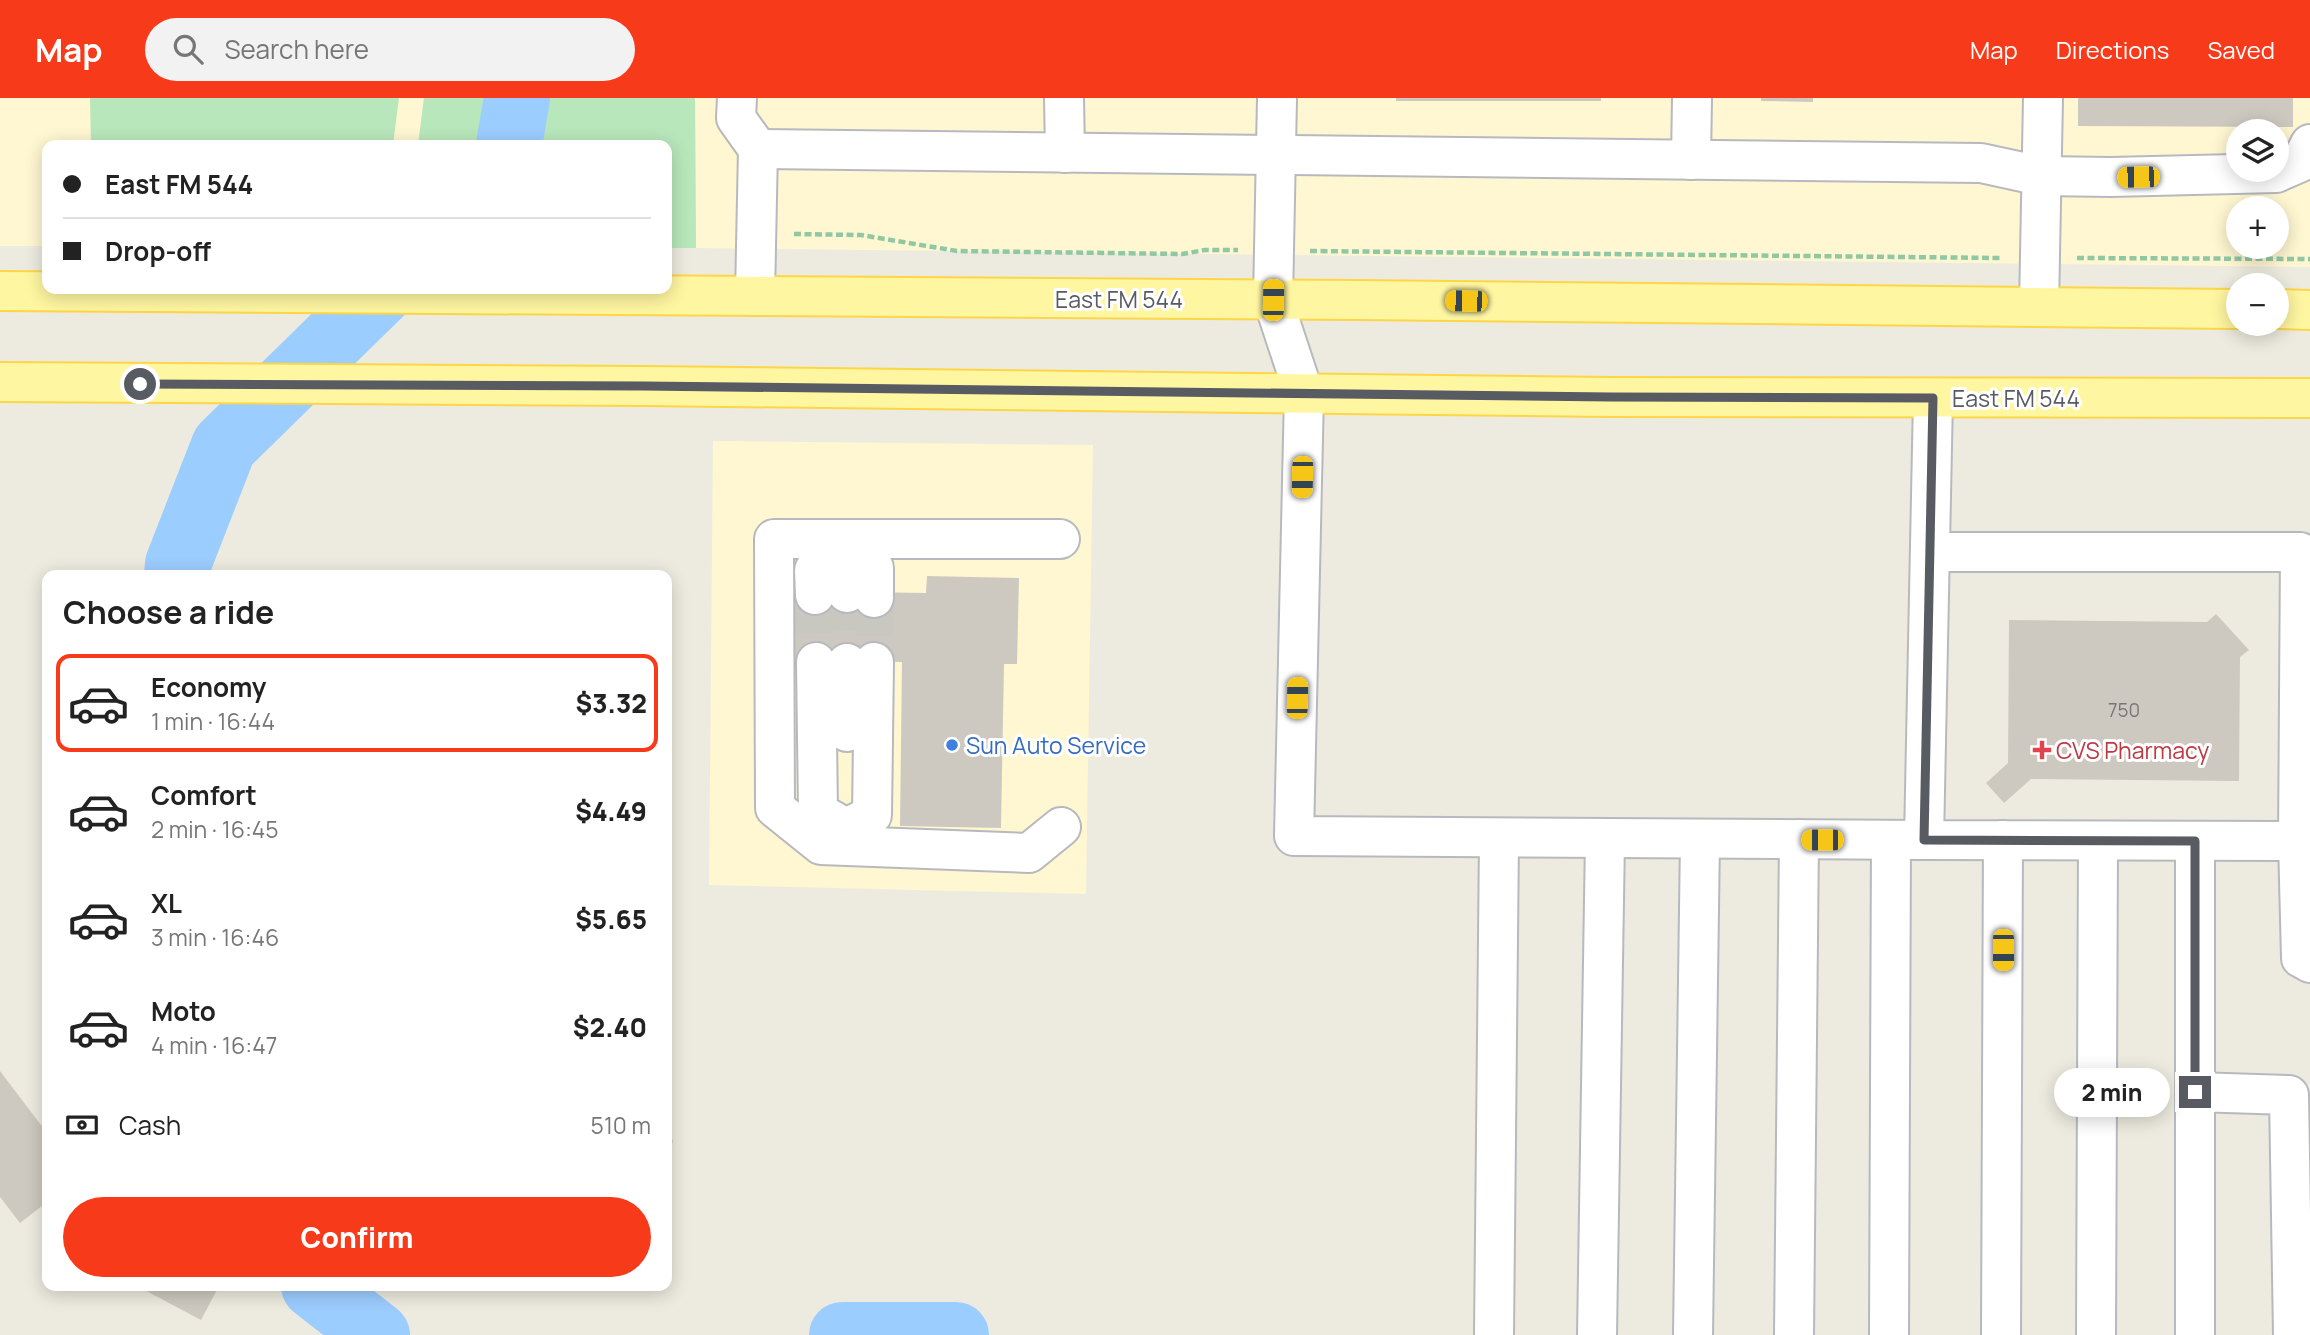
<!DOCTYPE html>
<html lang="en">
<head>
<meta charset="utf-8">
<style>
  body { margin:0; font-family:Manrope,sans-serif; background:#f2f2f2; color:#222; height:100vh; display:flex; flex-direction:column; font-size:26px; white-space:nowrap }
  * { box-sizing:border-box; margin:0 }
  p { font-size:23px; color:#767676 }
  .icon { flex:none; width:38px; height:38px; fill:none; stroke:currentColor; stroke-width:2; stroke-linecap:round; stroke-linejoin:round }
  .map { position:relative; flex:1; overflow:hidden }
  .side { position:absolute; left:42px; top:472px; width:630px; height:721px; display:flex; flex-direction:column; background:#fff; border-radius:14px; box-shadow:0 4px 18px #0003 }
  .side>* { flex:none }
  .top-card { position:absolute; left:42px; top:42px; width:630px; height:154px; border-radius:14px; box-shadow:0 4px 18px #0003; display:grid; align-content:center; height:154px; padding:0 21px; background:#fff }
  .tools { position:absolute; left:2226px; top:21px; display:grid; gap:14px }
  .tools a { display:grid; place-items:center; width:63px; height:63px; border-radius:50%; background:#fff; box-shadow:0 4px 18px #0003; font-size:35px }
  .end { position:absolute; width:32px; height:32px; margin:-16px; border:9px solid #585b61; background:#fff; box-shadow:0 0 0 4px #fff }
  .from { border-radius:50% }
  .bubble { position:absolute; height:49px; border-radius:24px; background:#fff; box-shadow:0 4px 18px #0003; font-size:23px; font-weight:800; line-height:49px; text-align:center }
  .car { position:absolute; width:21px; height:42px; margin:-21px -10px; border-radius:9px; box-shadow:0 0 5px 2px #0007; background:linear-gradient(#f5c518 24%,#345 0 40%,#f5c518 0 76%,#345 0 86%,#f5c518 0) }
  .top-card b { display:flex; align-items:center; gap:24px; height:66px; font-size:26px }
  .top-card b+b { border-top:2px solid #e0e0e0 }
  .top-card i { width:18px; height:18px; background:#222 }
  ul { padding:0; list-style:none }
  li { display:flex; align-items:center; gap:21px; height:98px; margin:0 14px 10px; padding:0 7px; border:4px solid transparent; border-radius:14px }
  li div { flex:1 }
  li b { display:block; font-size:26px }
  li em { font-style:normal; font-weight:800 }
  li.on { border-color:#f73a1a }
  li>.icon { width:63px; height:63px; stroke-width:1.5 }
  h2 { padding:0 21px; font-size:32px; line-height:84px }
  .pay { display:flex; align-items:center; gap:18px; height:77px; padding:0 21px; font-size:26px }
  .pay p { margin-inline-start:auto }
  .action { display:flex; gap:14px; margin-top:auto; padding:14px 21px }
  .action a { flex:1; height:80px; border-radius:42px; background:#f73a1a; color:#fff; font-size:28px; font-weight:800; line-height:80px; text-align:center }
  header { display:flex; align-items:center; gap:42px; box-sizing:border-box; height:98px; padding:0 35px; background:#f73a1a; color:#fff }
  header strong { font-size:33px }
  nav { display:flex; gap:38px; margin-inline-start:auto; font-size:24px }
  .search { width:490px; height:63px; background:#f2f2f2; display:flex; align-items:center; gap:18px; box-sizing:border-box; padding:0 24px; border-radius:38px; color:#767676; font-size:26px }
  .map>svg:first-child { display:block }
</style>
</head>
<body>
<header>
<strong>Map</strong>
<div class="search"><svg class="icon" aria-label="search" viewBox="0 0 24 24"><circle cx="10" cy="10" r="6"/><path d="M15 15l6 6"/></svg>Search here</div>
<nav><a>Map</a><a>Directions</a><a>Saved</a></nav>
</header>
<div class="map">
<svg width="2310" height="1237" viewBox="0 0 2310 1237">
  <rect width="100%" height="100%" fill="#edebdf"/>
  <g fill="#fff7d1" fill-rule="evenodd">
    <path d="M0,0H424L418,47H47V148H0Z"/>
    <path d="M695,0H2310V169L696,150ZM2238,33H2277V72H2238ZM2238,110H2277V149H2238Z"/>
    <path d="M713,343L1093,347L1086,796L709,787Z"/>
  </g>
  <g fill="#b8e7bb">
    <path d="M90,0H399L393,47H91Z"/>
    <path d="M424,0H695L696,150H667V47H418Z"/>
  </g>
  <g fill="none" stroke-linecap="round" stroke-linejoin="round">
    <g stroke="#9ccdff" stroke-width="66">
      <path d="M509,47L517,0"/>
      <path d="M177,478L178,466L224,348L384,191"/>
      <path d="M314,1188L377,1237"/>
      <path d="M842,1237H956"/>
    </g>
  </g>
  <g fill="#cdc9c0">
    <rect x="1396" y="0" width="205" height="3"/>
    <path d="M1761,0H1813V4L1761,3Z"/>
    <path d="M2078,0H2293V29L2078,28Z"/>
    <path d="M927,478L1019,480L1017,566H1004L1001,730L900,728L902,564L791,562L793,493L926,495Z"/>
    <path d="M2216,516L2249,552L2240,559L2239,683L2031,681L2004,705L1986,685L2008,665L2009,522L2207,524Z"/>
    <path d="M0,973L47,1035V1104L20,1125L0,1099Z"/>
    <path d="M667,1041L673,1042L668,1067H667Z"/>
    <path d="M137,1188H219L201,1222Z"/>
  </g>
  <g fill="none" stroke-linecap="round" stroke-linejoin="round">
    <g stroke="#c8c7c0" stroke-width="38" stroke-dasharray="38 19" stroke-linecap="butt">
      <path d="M847,495V565"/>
      <path d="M815,497L816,564"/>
      <path d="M874,500V564"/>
    </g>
    <defs>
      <g id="minor">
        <path d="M737,0L736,20L758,51L755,198"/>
        <path d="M1064,0L1065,55"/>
        <path d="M1277,0L1273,202L1304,296L1294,738L1924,742"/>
        <path d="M758,51L1981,65L2041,78L2111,79L2276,75L2301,64L2310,46"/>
        <path d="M1691,62L1692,0"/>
        <path d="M2039,209L2043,0"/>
        <path d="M1933,300L1924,742L2298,743L2301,860L2310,865"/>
        <path d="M847,441V495"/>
        <path d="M1060,441H774L775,710L821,747L1029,755L1061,729"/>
        <path d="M1931,454H2300L2298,743"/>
        <path d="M815,497L814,472L847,455L874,470V500"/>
        <path d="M816,564L818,714L846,730L872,717L874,564"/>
        <path d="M847,634V565"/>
        <path d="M2195,743V1237"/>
        <path d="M2195,994L2289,997L2293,1237"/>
        <path d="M1494,1237L1499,740"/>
        <path d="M1597,1237L1605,740"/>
        <path d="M1693,1237L1700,741"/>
        <path d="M1794,1237L1799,741"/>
        <path d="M1889,1237L1891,742"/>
        <path d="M2001,1237L2003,742"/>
        <path d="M2096,1237L2098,743"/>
      </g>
      <g id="major">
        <path d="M0,193L1357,202L2238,211"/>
        <path d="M2277,211L2310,212"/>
        <path d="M0,284L643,288L1611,299L2310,300"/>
      </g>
    </defs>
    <use href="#minor" stroke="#b7b9bf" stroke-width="42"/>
    <use href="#major" stroke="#fdd648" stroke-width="42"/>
    <g stroke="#91c8a4" stroke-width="4.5" stroke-dasharray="7 3.5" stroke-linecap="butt">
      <path d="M794,136L861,137L957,153L1182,156L1205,152H1238"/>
      <path d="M1310,153L2001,160"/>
      <path d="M2077,160L2310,161"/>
    </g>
    <use href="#minor" stroke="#fff" stroke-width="38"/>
    <use href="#major" stroke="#fff6a1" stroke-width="38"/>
  </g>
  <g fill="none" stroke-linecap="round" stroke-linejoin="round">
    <path stroke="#585b61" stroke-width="9" d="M140,286L643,288L1611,299L1933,300L1924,742L2195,743V994"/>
  </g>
  <circle fill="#3f7fe0" stroke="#fff" stroke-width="2.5" cx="952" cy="647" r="7"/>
  <path fill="#e0444e" stroke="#fff" stroke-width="2.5" d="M2038.5 641.5h7v7h7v7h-7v7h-7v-7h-7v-7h7z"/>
  <g text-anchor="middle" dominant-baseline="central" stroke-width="6" stroke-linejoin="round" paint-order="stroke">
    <g font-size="19" fill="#757679">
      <text x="2124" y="612">750</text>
    </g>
    <g font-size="23" fill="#585b61" stroke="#fff">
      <text x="1119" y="201">East FM 544</text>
      <text x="2016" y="300">East FM 544</text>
    </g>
    <g font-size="23" fill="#366cbe" stroke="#fff" text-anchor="start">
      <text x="966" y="647">Sun Auto Service</text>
    </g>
    <g font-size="23" fill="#be3a42" stroke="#fff" text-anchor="start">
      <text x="2056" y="652">CVS Pharmacy</text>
    </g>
  </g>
</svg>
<div class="tools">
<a><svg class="icon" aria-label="layers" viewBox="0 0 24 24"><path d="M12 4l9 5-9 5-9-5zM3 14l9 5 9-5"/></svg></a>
<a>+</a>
<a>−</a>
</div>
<i class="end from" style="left:140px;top:286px"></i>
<i class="end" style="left:2195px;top:994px"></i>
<div class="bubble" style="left:2054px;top:970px;width:116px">2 min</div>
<i class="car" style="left:2138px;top:79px;rotate:269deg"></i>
<i class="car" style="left:1273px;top:202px;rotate:1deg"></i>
<i class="car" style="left:1466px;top:203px;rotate:271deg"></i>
<i class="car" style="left:1302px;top:379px;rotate:181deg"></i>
<i class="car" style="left:1297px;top:600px;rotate:1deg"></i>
<i class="car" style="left:1822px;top:742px;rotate:270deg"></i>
<i class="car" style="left:2003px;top:852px;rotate:180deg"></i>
<div class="top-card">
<b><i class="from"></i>East FM 544</b>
<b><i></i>Drop-off</b>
</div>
<section class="side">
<h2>Choose a ride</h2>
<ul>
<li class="on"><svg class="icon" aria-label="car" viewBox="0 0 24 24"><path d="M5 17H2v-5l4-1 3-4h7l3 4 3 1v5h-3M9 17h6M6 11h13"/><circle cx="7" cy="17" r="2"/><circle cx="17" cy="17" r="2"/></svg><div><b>Economy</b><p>1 min · 16:44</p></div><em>$3.32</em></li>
<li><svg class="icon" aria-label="car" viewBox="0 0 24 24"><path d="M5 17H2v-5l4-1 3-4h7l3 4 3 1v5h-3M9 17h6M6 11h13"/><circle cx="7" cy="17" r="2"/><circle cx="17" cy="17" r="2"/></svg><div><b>Comfort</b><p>2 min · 16:45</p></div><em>$4.49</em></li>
<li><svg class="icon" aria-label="car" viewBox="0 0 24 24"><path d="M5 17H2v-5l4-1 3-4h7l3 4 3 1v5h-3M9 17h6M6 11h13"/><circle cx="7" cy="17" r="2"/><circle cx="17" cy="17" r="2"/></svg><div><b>XL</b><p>3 min · 16:46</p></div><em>$5.65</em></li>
<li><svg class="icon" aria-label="car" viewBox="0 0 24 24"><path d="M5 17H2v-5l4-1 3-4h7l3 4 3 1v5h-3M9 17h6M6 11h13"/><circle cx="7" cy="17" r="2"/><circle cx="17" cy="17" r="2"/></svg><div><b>Moto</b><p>4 min · 16:47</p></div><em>$2.40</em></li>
</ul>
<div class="pay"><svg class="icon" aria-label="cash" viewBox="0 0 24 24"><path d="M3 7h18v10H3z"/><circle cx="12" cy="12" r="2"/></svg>Cash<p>510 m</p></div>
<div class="action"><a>Confirm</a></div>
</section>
</div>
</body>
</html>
